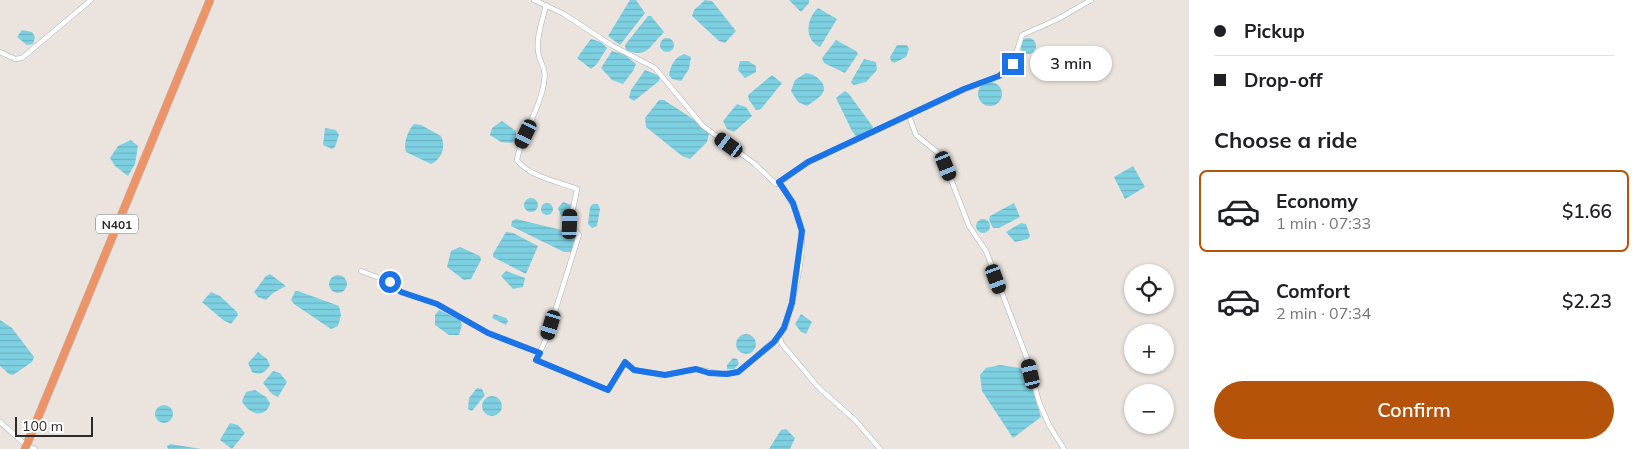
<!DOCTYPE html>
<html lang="en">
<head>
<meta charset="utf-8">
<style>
  body { margin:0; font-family:Mulish,sans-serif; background:#f6f6f6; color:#202124; height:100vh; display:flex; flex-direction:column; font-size:19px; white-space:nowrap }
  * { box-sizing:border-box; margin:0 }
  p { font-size:16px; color:#757577 }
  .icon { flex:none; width:28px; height:28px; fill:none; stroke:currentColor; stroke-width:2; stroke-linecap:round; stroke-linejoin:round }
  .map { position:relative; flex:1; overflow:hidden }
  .details { display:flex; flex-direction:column; background:#fff; width:450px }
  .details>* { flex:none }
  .hud { display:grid; align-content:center; height:110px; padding:0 25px; background:#fff }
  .buttons { position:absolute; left:1124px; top:264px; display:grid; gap:10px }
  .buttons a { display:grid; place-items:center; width:50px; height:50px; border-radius:50%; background:#fff; box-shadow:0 1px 4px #0004; font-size:25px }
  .scale { position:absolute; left:15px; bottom:12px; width:78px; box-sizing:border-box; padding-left:5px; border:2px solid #2b2b2b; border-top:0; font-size:14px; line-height:18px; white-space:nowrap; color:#2b2b2b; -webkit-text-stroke:4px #fff; paint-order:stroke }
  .end { position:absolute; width:22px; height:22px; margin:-11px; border:6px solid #1a73e8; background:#fff; box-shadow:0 0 0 2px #fff }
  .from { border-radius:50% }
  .bubble { position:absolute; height:35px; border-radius:18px; background:#fff; box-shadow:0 1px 4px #0004; font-size:16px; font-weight:600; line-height:35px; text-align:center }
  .car { position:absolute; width:15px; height:30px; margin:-15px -8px; border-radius:6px; box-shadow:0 0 4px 1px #0007; background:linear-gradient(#222 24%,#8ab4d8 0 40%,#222 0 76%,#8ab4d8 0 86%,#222 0) }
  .hud b { display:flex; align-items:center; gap:18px; height:48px; font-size:19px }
  .hud b+b { border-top:1px solid #e0e0e0 }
  .hud i { width:12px; height:12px; background:#202124 }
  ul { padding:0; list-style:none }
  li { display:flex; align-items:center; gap:15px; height:82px; margin:0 10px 8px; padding:0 15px; border:2px solid transparent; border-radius:8px }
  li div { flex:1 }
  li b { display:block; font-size:19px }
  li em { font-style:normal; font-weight:600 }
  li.current { border-color:#b45309 }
  li>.icon { width:45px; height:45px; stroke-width:1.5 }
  h2 { padding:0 25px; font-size:22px; line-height:60px }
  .cta { display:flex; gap:10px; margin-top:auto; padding:10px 25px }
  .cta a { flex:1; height:58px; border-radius:30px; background:#b45309; color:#fff; font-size:20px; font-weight:600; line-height:58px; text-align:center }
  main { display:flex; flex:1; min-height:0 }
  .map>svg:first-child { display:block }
</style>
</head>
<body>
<main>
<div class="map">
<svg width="1189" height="449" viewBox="0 0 1189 449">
  <defs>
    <pattern id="water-rules" width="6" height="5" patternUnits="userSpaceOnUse" patternTransform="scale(1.25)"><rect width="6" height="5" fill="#7dd0e1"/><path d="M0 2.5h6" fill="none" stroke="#6cb3c1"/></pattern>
  </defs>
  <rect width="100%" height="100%" fill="#ebe4de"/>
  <g fill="url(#water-rules)">
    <path d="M630,0H636L645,13L620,45L608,36Z"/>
    <path d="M705,0L712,1L736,31L725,43L719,41L692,16L694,10Z"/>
    <path d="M789,0H809V3L801,12Z"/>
    <path d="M818,8L837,19L820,47C804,40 806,19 818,8Z"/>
    <path d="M648,16H651L664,32C650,46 647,59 626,50L625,45Z"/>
    <path d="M22,30L32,32L35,37L33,44L27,45L17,37Z"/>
    <circle cx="667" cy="45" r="7"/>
    <circle cx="1028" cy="46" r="8"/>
    <path d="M591,39L601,42L607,48L597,64L591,69L577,58Z"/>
    <path d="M836,40L856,51L858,54L845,73L824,63L822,58Z"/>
    <path d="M897,45H907L909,49L906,57L894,63L891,61L890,57Z"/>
    <path d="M612,51L625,55L636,64L633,71L623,84L612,80L601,68Z"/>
    <path d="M684,54L691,57L689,69L681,81L672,79L669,75C670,66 675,57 684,54Z"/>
    <path d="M864,59L876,62L877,70L866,82L854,85L851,83L852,80Z"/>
    <path d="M740,61H748L756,66V72L745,78L738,70Z"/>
    <path d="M645,70L660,76L659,81L634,101L629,98L631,90Z"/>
    <path d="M806,73C813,74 815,76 820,80C831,92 817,99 807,106L798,102L791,91L795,80Z"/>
    <path d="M772,75L782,83L761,109L756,110L749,100L748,95Z"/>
    <circle cx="990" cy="94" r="12"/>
    <path d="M845,91L849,94L873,127L870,131L856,136L852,131L836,98Z"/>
    <path d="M659,100H664L693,119L709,134L707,142L690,159L682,156L646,127L645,118Z"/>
    <path d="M737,104L746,107L752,116L734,132L727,129L723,121Z"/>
    <path d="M502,121L516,131V138L512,143L501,142L490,135L492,128Z"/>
    <path d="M414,124L421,125L441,136C446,147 442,159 431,164L406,152C403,143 408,130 414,124Z"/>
    <path d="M325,128L336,130L339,135L335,147L332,149L323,145Z"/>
    <path d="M131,140L138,146L135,164L128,176L115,166L110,158L118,146Z"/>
    <path d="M1133,166L1145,187L1125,199L1114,177Z"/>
    <circle cx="531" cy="205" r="7"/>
    <path d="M563,202L571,205L568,214L562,218L558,208Z"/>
    <circle cx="547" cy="209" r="6"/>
    <path d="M1014,203L1020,217L999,228H993L989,220L990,216Z"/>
    <path d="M593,204H598L600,209L597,226L592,228L588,224L590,207Z"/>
    <circle cx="983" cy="226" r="7"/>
    <path d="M516,219L574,233L576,236L571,252H564L511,226L512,221Z"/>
    <path d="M1021,223L1026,224L1030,236L1028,239L1015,242L1006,232Z"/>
    <path d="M506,232L513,233L538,246L526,274L493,257V254Z"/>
    <path d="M460,247L480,256L481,260L471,279L464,280L447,267L451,251Z"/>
    <path d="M506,271L525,278L523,287L513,289L501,276Z"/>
    <path d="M270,274L286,286L273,293L266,300L258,297L254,292L266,276Z"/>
    <circle cx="338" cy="284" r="9"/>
    <path d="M295,291H298L339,306L341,315L338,326L331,329L294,304L291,300Z"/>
    <path d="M211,292L220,296L237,312L238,315L231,324L223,320L202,302Z"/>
    <path d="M439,310L460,320L462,325L459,335H449L435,325V315Z"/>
    <path d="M494,314L506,318L508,321L506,325L492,318Z"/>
    <path d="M801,314L812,322L806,334L801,332L795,324Z"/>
    <path d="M0,320L12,328L34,357L32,362L13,375L9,374L0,366Z"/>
    <circle cx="746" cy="344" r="10"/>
    <path d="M258,352L267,359L270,365C266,372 260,376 252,372L248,363Z"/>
    <path d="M733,358L737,359L739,364L734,369H727V365Z"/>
    <path d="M1000,365L1020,368L1028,374L1041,417L1013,438L982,391L980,375L986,368Z"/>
    <path d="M273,371L280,373L287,382L278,397L272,394L263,383Z"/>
    <path d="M477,388L482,389L485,395L472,411L468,409L469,398Z"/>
    <path d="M255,390L266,397L270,403C266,420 248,414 242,401L246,392Z"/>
    <circle cx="492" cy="406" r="10"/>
    <circle cx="164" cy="414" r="9"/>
    <path d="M230,423L238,425L245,433L232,449L220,440Z"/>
    <path d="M786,429L795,438L790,449H769L781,430Z"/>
    <path d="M170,444L201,449H168L167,446Z"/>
  </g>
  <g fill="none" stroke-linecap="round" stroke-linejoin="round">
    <defs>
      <g id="street">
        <path d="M534,0L564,14L611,45L655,68L703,126L755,164L776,184L808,162L965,89L999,76L1013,64L1022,35L1058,19L1091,0"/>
        <path d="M546,5C543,19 536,37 538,51C540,67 548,65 543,88C538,113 521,135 517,160C528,176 559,182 577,189L570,224L579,235L547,337L536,360L608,390L625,363L634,370L665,375L696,369L721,374L739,372L779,336"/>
        <path d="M0,52L15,59L22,58L91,0"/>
        <path d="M909,116L916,135L942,156L969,226L986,251L1028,361L1039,402L1049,425L1064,449"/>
        <path d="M779,182C789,197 799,212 801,231C805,255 792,314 779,336L782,344L818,387L856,421L880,449"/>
        <path d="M361,271L390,282L401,292L437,304L488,333L540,353"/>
        <path d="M0,422L26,445L35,449"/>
      </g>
      <path id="highway" d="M25,449L210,0"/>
    </defs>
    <use href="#street" stroke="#abaeb5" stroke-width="5.5"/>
    <use href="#highway" stroke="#c4c4c4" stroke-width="9"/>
    <use href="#street" stroke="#fff" stroke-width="4.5"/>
    <use href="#highway" stroke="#ec9468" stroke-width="8"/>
  </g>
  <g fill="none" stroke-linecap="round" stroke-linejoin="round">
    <path stroke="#1a73e8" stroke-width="6" d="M390,282L401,292L437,304L488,333L540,353L536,360L608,390L625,362L634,370L665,375L696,369L709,373L727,374L738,372L774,342L784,328L792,303L802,231L793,203L779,182L808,162L964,89L999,76L1013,64"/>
  </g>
  <g text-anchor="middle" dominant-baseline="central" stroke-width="4" stroke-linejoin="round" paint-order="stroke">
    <rect fill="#fff" stroke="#6b6b6b" stroke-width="1" x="96" y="214.5" width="42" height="19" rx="4"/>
    <g font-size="12" font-weight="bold" fill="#2b2b2b">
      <text x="117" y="224">N401</text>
    </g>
  </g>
</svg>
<div class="buttons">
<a><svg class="icon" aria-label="locate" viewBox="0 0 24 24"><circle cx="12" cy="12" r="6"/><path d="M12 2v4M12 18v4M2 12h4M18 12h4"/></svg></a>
<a>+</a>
<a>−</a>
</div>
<div class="scale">100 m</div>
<i class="end from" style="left:390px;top:282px"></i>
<i class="end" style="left:1013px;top:64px"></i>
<div class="bubble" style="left:1030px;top:46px;width:82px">3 min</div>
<i class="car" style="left:526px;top:134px;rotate:205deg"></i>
<i class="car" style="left:729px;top:145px;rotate:306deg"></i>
<i class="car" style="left:946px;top:166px;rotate:158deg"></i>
<i class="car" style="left:570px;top:224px;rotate:2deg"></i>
<i class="car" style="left:996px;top:279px;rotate:160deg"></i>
<i class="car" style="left:551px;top:325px;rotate:197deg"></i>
<i class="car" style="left:1031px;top:374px;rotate:347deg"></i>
</div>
<section class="details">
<div class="hud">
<b><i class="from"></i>Pickup</b>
<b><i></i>Drop-off</b>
</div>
<h2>Choose a ride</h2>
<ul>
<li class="current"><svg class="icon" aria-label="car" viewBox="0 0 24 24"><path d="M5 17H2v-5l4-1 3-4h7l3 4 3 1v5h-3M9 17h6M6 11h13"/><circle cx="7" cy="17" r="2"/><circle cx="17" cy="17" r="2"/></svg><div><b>Economy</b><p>1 min · 07:33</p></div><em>$1.66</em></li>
<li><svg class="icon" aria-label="car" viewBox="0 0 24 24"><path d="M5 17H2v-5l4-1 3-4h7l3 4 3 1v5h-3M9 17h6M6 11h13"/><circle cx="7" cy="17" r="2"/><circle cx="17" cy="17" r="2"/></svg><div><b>Comfort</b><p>2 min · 07:34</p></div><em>$2.23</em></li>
</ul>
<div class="cta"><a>Confirm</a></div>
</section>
</main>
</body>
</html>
